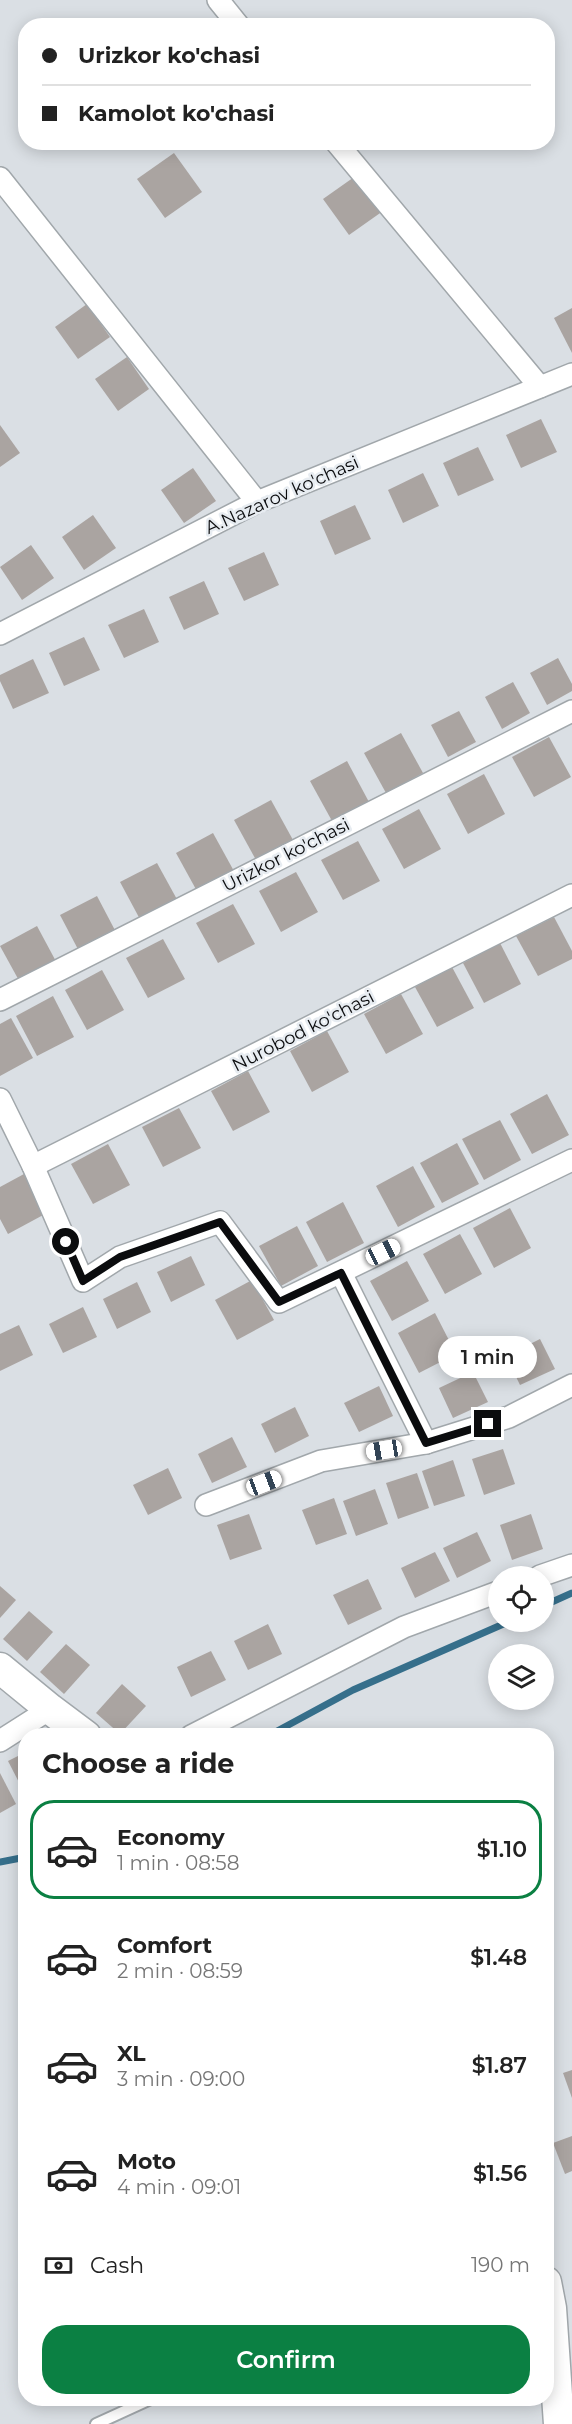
<!DOCTYPE html>
<html lang="en">
<head>
<meta charset="utf-8">
<style>
  body { margin:0; font-family:Montserrat,sans-serif; background:#f2f2f2; color:#222; height:100vh; display:flex; flex-direction:column; font-size:22px; white-space:nowrap }
  * { box-sizing:border-box; margin:0 }
  p { font-size:20px; color:#767676 }
  .icon { flex:none; width:33px; height:33px; fill:none; stroke:currentColor; stroke-width:2; stroke-linecap:round; stroke-linejoin:round }
  .map { position:relative; flex:1; overflow:hidden }
  .sheet { position:absolute; left:18px; top:1728px; width:536px; height:678px; display:flex; flex-direction:column; background:#fff; border-radius:24px; box-shadow:0 3px 15px #0003 }
  .sheet>* { flex:none }
  .banner { position:absolute; left:18px; top:18px; width:537px; height:132px; border-radius:24px; box-shadow:0 3px 15px #0003; display:grid; align-content:center; height:132px; padding:0 24px; background:#fff }
  .tools { position:absolute; left:488px; top:1566px; display:grid; gap:12px }
  .tools a { display:grid; place-items:center; width:66px; height:66px; border-radius:50%; background:#fff; box-shadow:0 3px 15px #0003; font-size:30px }
  .end { position:absolute; width:27px; height:27px; margin:-14px; border:8px solid #0b0c0e; background:#fff; box-shadow:0 0 0 3px #fff }
  .from { border-radius:50% }
  .bubble { position:absolute; height:42px; border-radius:21px; background:#fff; box-shadow:0 3px 15px #0003; font-size:20px; font-weight:600; line-height:42px; text-align:center }
  .car { position:absolute; width:18px; height:36px; margin:-18px -9px; border-radius:8px; box-shadow:0 0 4px 2px #0007; background:linear-gradient(#fff 24%,#345 0 40%,#fff 0 76%,#345 0 86%,#fff 0) }
  .banner b { display:flex; align-items:center; gap:21px; height:57px; font-size:22px }
  .banner b+b { border-top:2px solid #e0e0e0 }
  .banner i { width:15px; height:15px; background:#222 }
  ul { padding:0; list-style:none }
  li { display:flex; align-items:center; gap:18px; height:99px; margin:0 12px 9px; padding:0 12px; border:3px solid transparent; border-radius:24px }
  li div { flex:1 }
  li b { display:block; font-size:22px }
  li em { font-style:normal; font-weight:600 }
  li.on { border-color:#0b8043 }
  li>.icon { width:54px; height:54px; stroke-width:1.5 }
  h2 { padding:0 24px; font-size:27px; line-height:72px }
  .pay { display:flex; align-items:center; gap:15px; height:66px; padding:0 24px; font-size:22px }
  .pay p { margin-inline-start:auto }
  .button { display:flex; gap:12px; margin-top:auto; padding:12px 24px }
  .button a { flex:1; height:69px; border-radius:24px; background:#0b8043; color:#fff; font-size:24px; font-weight:600; line-height:69px; text-align:center }
  .map>svg:first-child { display:block }
</style>
</head>
<body>
<div class="map">
<svg width="572" height="2424" viewBox="0 0 572 2424">
  <rect width="100%" height="100%" fill="#dadfe4"/>
  <g fill="none" stroke-linecap="round" stroke-linejoin="round">
    <g stroke="#366f8b" stroke-width="7">
      <path d="M543,1606L572,1593"/>
      <path d="M268,1736L353,1690L508,1622"/>
      <path d="M0,1862L26,1857"/>
    </g>
  </g>
  <g fill="#aaa4a1">
    <path d="M174,153L202,192L165,218L137,179Z"/>
    <path d="M357,175L383,211L349,235L323,199Z"/>
    <path d="M87,304L110,337L78,359L55,327Z"/>
    <path d="M572,308V353L554,318Z"/>
    <path d="M127,357L149,389L118,411L95,379Z"/>
    <path d="M541,419L557,452L521,468L506,435Z"/>
    <path d="M0,425L20,453L0,467Z"/>
    <path d="M478,447L494,480L458,496L443,463Z"/>
    <path d="M193,468L216,501L184,523L161,490Z"/>
    <path d="M423,473L439,506L403,523L388,490Z"/>
    <path d="M355,505L371,539L335,555L320,521Z"/>
    <path d="M93,515L116,548L84,570L62,537Z"/>
    <path d="M31,545L54,578L22,600L0,567Z"/>
    <path d="M264,552L279,585L244,601L228,568Z"/>
    <path d="M204,581L219,614L184,630L169,597Z"/>
    <path d="M144,609L159,642L124,658L108,625Z"/>
    <path d="M84,637L100,670L64,686L49,653Z"/>
    <path d="M558,658L572,684V691L547,705L530,673Z"/>
    <path d="M33,659L49,693L13,709L0,681V675Z"/>
    <path d="M513,682L530,713L502,729L485,697Z"/>
    <path d="M459,711L476,742L448,757L431,725Z"/>
    <path d="M401,733L423,773L386,793L364,753Z"/>
    <path d="M549,737L571,777L534,797L512,757Z"/>
    <path d="M347,761L369,802L332,821L310,781Z"/>
    <path d="M484,774L505,814L468,834L447,794Z"/>
    <path d="M271,800L293,840L256,860L234,820Z"/>
    <path d="M419,809L441,849L404,869L382,829Z"/>
    <path d="M213,833L235,873L198,893L176,853Z"/>
    <path d="M358,841L380,881L343,900L321,860Z"/>
    <path d="M157,863L179,903L142,923L120,882Z"/>
    <path d="M296,872L318,912L281,932L259,891Z"/>
    <path d="M97,896L118,936L81,955L60,915Z"/>
    <path d="M233,904L255,944L218,963L196,923Z"/>
    <path d="M554,917L572,951V959L538,976L516,936Z"/>
    <path d="M37,926L59,967L22,986L0,946Z"/>
    <path d="M163,939L185,979L148,998L126,958Z"/>
    <path d="M500,943L521,984L484,1003L463,963Z"/>
    <path d="M452,967L474,1008L437,1027L415,987Z"/>
    <path d="M102,970L124,1010L87,1030L65,990Z"/>
    <path d="M401,994L423,1034L386,1054L364,1014Z"/>
    <path d="M53,996L74,1037L37,1056L16,1016Z"/>
    <path d="M11,1018L33,1058L0,1076V1024Z"/>
    <path d="M327,1031L349,1072L312,1092L290,1051Z"/>
    <path d="M248,1071L270,1112L233,1131L211,1091Z"/>
    <path d="M547,1094L569,1135L532,1154L510,1114Z"/>
    <path d="M179,1108L201,1148L163,1167L142,1127Z"/>
    <path d="M500,1120L521,1160L484,1180L462,1139Z"/>
    <path d="M457,1143L479,1184L442,1203L420,1163Z"/>
    <path d="M108,1144L130,1185L93,1204L71,1164Z"/>
    <path d="M413,1166L435,1207L398,1227L376,1186Z"/>
    <path d="M24,1174L45,1214L8,1234L0,1219V1187Z"/>
    <path d="M343,1202L364,1243L327,1262L306,1222Z"/>
    <path d="M510,1208L531,1248L494,1268L473,1228Z"/>
    <path d="M297,1226L318,1266L281,1286L259,1246Z"/>
    <path d="M460,1234L482,1274L445,1294L423,1254Z"/>
    <path d="M191,1256L205,1285L171,1302L157,1272Z"/>
    <path d="M407,1261L429,1301L392,1321L370,1281Z"/>
    <path d="M252,1280L274,1320L237,1340L215,1300Z"/>
    <path d="M137,1282L151,1312L117,1329L103,1299Z"/>
    <path d="M83,1307L97,1337L63,1353L49,1324Z"/>
    <path d="M435,1313L456,1354L419,1373L398,1333Z"/>
    <path d="M19,1325L33,1355L0,1371V1334Z"/>
    <path d="M540,1339L555,1369L520,1385L506,1356Z"/>
    <path d="M473,1372L488,1402L453,1418L439,1388Z"/>
    <path d="M379,1386L393,1416L359,1432L344,1403Z"/>
    <path d="M295,1407L309,1436L275,1453L261,1424Z"/>
    <path d="M232,1437L247,1467L212,1483L198,1454Z"/>
    <path d="M503,1449L515,1484L484,1495L472,1459Z"/>
    <path d="M453,1460L465,1496L434,1506L422,1471Z"/>
    <path d="M168,1468L182,1498L148,1515L133,1485Z"/>
    <path d="M417,1473L429,1508L398,1519L386,1483Z"/>
    <path d="M375,1489L388,1524L356,1536L343,1501Z"/>
    <path d="M334,1498L347,1534L316,1545L302,1510Z"/>
    <path d="M249,1514L262,1549L230,1560L217,1525Z"/>
    <path d="M531,1514L543,1549L512,1560L500,1525Z"/>
    <path d="M477,1532L491,1561L457,1578L443,1548Z"/>
    <path d="M435,1552L450,1581L415,1598L401,1568Z"/>
    <path d="M368,1579L382,1609L348,1625L333,1595Z"/>
    <path d="M0,1586L16,1600L0,1618Z"/>
    <path d="M29,1611L53,1632L27,1661L3,1639Z"/>
    <path d="M268,1624L282,1654L248,1670L234,1641Z"/>
    <path d="M66,1644L90,1665L64,1694L40,1672Z"/>
    <path d="M211,1651L226,1680L191,1697L177,1667Z"/>
    <path d="M122,1684L146,1706L120,1734L96,1713Z"/>
    <path d="M26,1752V1796L8,1761Z"/>
    <path d="M0,1773L16,1804L0,1813Z"/>
    <path d="M572,2070V2098L563,2073Z"/>
    <path d="M572,2136V2171L565,2174L553,2143Z"/>
  </g>
  <g fill="none" stroke-linecap="round" stroke-linejoin="round">
    <defs>
      <path id="service" d="M96,2424L153,2398"/>
      <g id="minor">
        <path d="M218,0L239,26"/>
        <path d="M336,142L540,387"/>
        <path d="M0,178L257,502"/>
        <path d="M0,634L257,502L572,374"/>
        <path d="M0,1000L572,711"/>
        <path d="M0,1099L33,1166L83,1281L120,1257L220,1222L279,1302L572,1160"/>
        <path d="M33,1166L572,895"/>
        <path d="M341,1273L426,1443"/>
        <path d="M206,1505L321,1461L426,1443L509,1417L572,1385"/>
        <path d="M540,1576L572,1565"/>
        <path d="M191,1736L404,1627L498,1592"/>
        <path d="M0,1741L50,1709"/>
      </g>
      <g id="secondary">
        <path d="M0,1668L50,1709L86,1736"/>
        <path d="M546,2282L551,2308L559,2424"/>
      </g>
    </defs>
    <use href="#service" stroke="#a1a7ab" stroke-width="14"/>
    <use href="#minor" stroke="#a1a7ab" stroke-width="24"/>
    <use href="#secondary" stroke="#a1a7ab" stroke-width="33"/>
    <use href="#service" stroke="#fff" stroke-width="10"/>
    <use href="#minor" stroke="#fff" stroke-width="21"/>
    <use href="#secondary" stroke="#fff" stroke-width="30"/>
  </g>
  <g fill="none" stroke-linecap="round" stroke-linejoin="round">
    <path stroke="#0b0c0e" stroke-width="8" d="M66,1242L83,1281L120,1257L220,1222L279,1302L341,1273L426,1443L488,1424"/>
  </g>
  <g text-anchor="middle" dominant-baseline="central" stroke-width="5" stroke-linejoin="round" paint-order="stroke">
    <g font-size="18" fill="#0b0c0e" stroke="#e7ecf1">
      <text transform="translate(282 495) rotate(-24)">A.Nazarov ko'chasi</text>
      <text transform="translate(286 855) rotate(-27)">Urizkor ko'chasi</text>
      <text transform="translate(303 1031) rotate(-27)">Nurobod ko'chasi</text>
    </g>
  </g>
</svg>
<div class="tools">
<a><svg class="icon" aria-label="locate" viewBox="0 0 24 24"><circle cx="12" cy="12" r="6"/><path d="M12 2v4M12 18v4M2 12h4M18 12h4"/></svg></a>
<a><svg class="icon" aria-label="layers" viewBox="0 0 24 24"><path d="M12 4l9 5-9 5-9-5zM3 14l9 5 9-5"/></svg></a>
</div>
<i class="end from" style="left:66px;top:1242px"></i>
<i class="end" style="left:488px;top:1424px"></i>
<div class="bubble" style="left:438px;top:1336px;width:99px">1 min</div>
<i class="car" style="left:383px;top:1252px;rotate:64deg"></i>
<i class="car" style="left:384px;top:1450px;rotate:261deg"></i>
<i class="car" style="left:264px;top:1483px;rotate:69deg"></i>
<div class="banner">
<b><i class="from"></i>Urizkor ko'chasi</b>
<b><i></i>Kamolot ko'chasi</b>
</div>
<section class="sheet">
<h2>Choose a ride</h2>
<ul>
<li class="on"><svg class="icon" aria-label="car" viewBox="0 0 24 24"><path d="M5 17H2v-5l4-1 3-4h7l3 4 3 1v5h-3M9 17h6M6 11h13"/><circle cx="7" cy="17" r="2"/><circle cx="17" cy="17" r="2"/></svg><div><b>Economy</b><p>1 min · 08:58</p></div><em>$1.10</em></li>
<li><svg class="icon" aria-label="car" viewBox="0 0 24 24"><path d="M5 17H2v-5l4-1 3-4h7l3 4 3 1v5h-3M9 17h6M6 11h13"/><circle cx="7" cy="17" r="2"/><circle cx="17" cy="17" r="2"/></svg><div><b>Comfort</b><p>2 min · 08:59</p></div><em>$1.48</em></li>
<li><svg class="icon" aria-label="car" viewBox="0 0 24 24"><path d="M5 17H2v-5l4-1 3-4h7l3 4 3 1v5h-3M9 17h6M6 11h13"/><circle cx="7" cy="17" r="2"/><circle cx="17" cy="17" r="2"/></svg><div><b>XL</b><p>3 min · 09:00</p></div><em>$1.87</em></li>
<li><svg class="icon" aria-label="car" viewBox="0 0 24 24"><path d="M5 17H2v-5l4-1 3-4h7l3 4 3 1v5h-3M9 17h6M6 11h13"/><circle cx="7" cy="17" r="2"/><circle cx="17" cy="17" r="2"/></svg><div><b>Moto</b><p>4 min · 09:01</p></div><em>$1.56</em></li>
</ul>
<div class="pay"><svg class="icon" aria-label="cash" viewBox="0 0 24 24"><path d="M3 7h18v10H3z"/><circle cx="12" cy="12" r="2"/></svg>Cash<p>190 m</p></div>
<div class="button"><a>Confirm</a></div>
</section>
</div>
</body>
</html>
